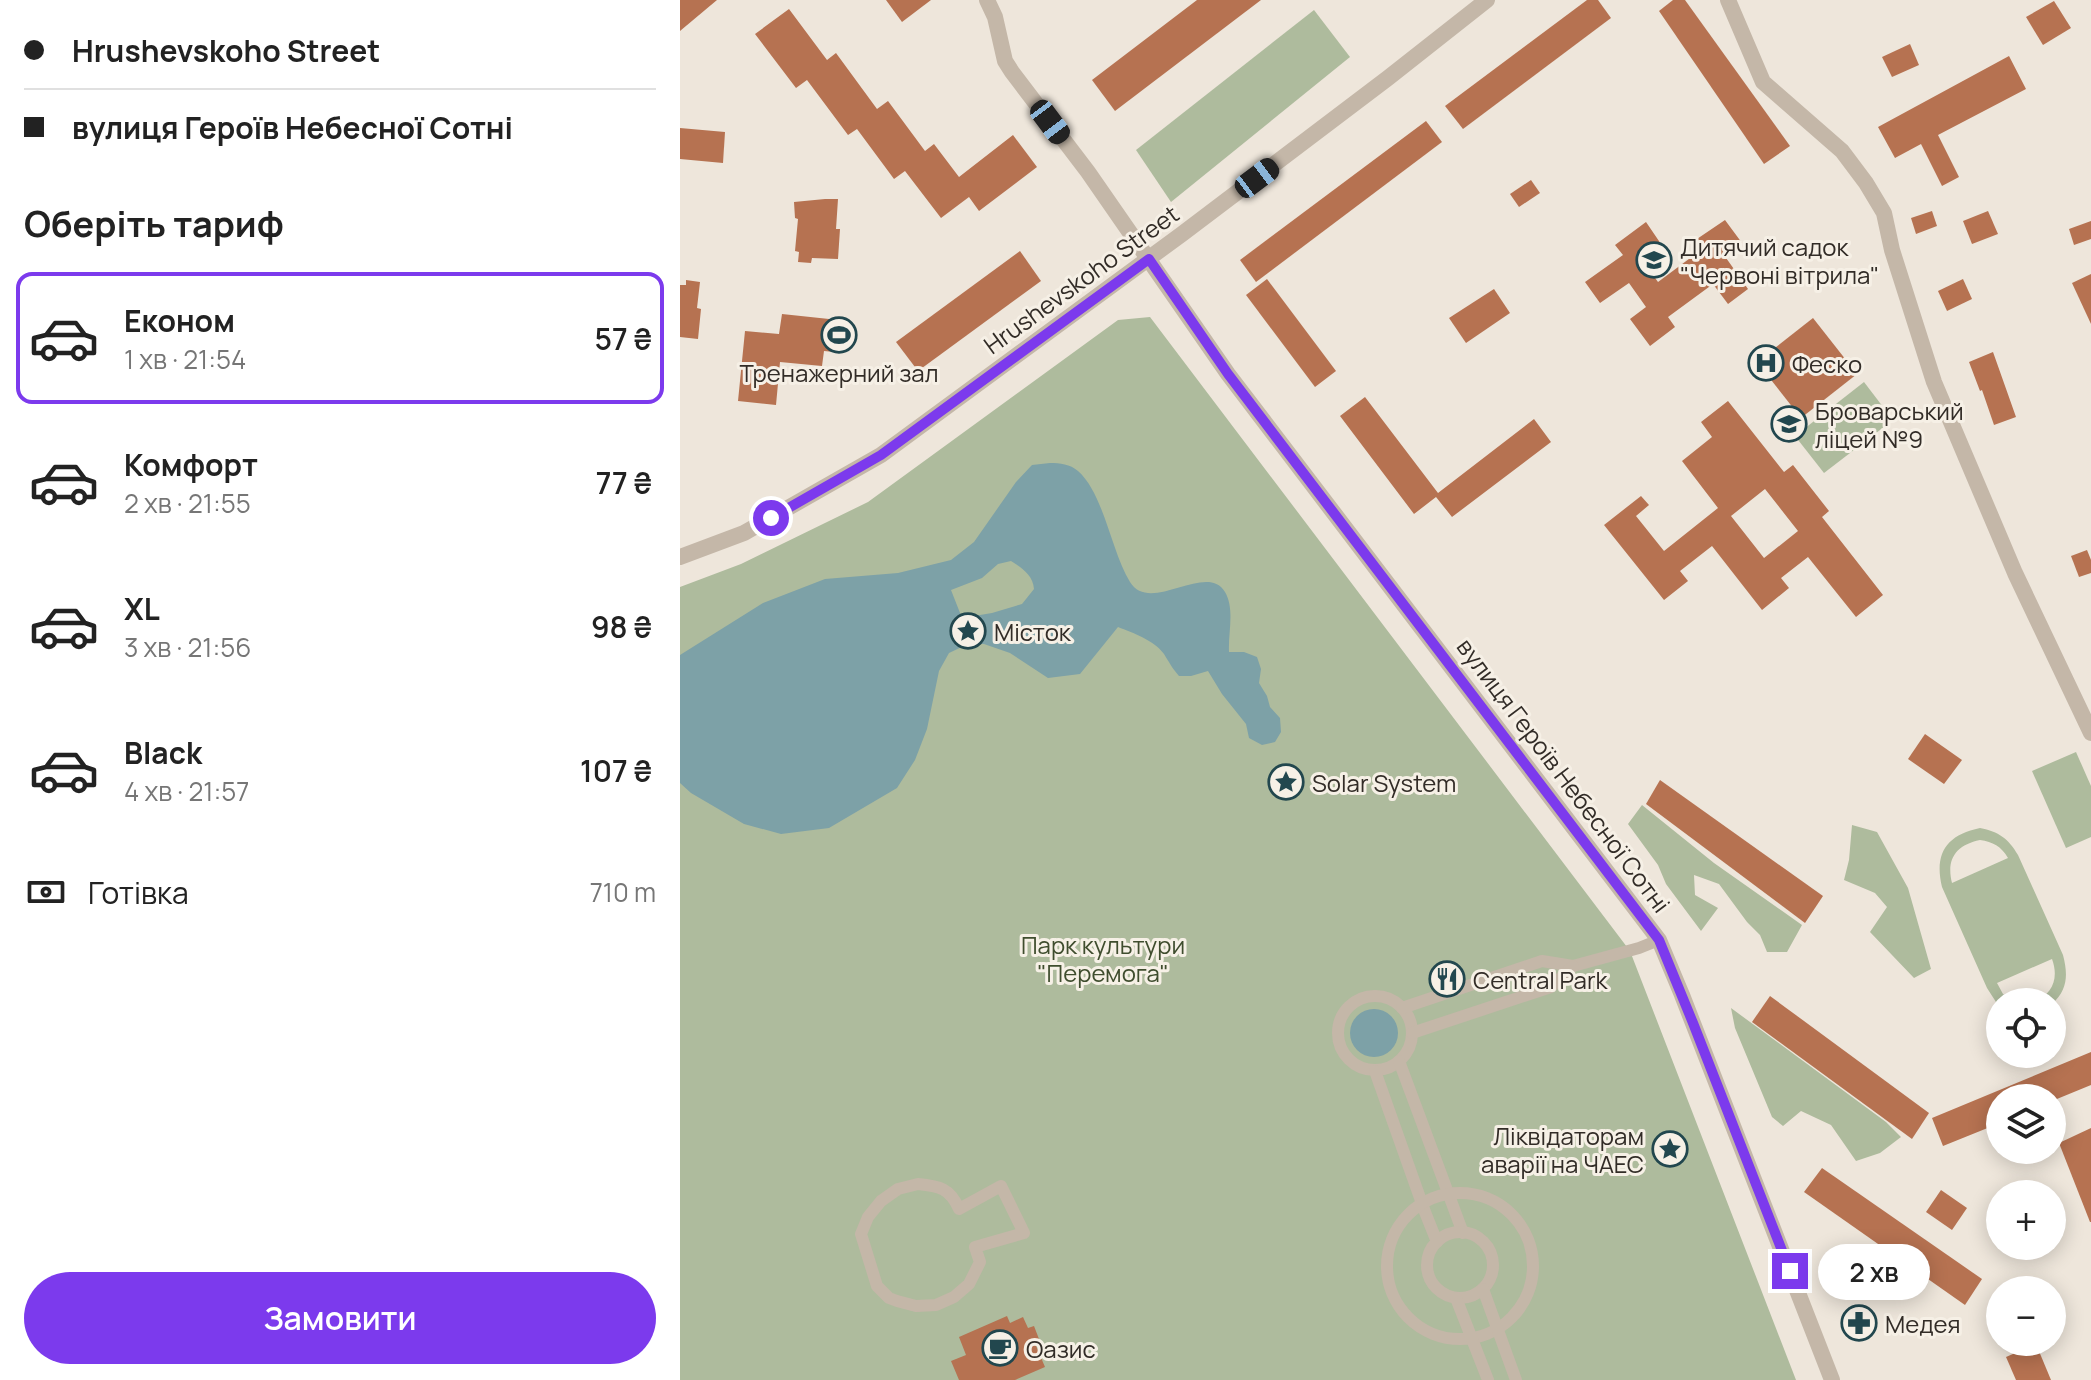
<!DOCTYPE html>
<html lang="uk">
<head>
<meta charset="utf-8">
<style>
  body { margin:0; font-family:Manrope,sans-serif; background:#f6f6f6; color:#222; height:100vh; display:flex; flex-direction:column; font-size:30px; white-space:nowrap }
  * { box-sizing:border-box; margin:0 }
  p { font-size:26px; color:#767676 }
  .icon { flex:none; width:44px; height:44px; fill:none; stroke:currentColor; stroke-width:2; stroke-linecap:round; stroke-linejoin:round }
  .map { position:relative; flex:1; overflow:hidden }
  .drawer { display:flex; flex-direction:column; background:#fff; width:680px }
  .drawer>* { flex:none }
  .top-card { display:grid; align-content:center; height:176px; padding:0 24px; background:#fff }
  .buttons { position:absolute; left:1306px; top:988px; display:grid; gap:16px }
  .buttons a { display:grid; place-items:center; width:80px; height:80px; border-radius:50%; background:#fff; box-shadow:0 4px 20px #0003; font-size:40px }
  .end { position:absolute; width:36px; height:36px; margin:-18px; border:10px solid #7c3aed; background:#fff; box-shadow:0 0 0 4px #fff }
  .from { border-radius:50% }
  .bubble { position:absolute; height:56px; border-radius:28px; background:#fff; box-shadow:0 4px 20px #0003; font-size:26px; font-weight:600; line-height:56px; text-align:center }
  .car { position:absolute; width:24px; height:48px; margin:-24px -12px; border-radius:10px; box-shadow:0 0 6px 2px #0007; background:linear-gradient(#222 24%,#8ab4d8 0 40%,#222 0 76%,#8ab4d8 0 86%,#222 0) }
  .top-card b { display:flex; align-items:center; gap:28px; height:76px; font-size:30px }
  .top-card b+b { border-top:2px solid #e0e0e0 }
  .top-card i { width:20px; height:20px; background:#222 }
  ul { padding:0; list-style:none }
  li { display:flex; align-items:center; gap:24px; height:132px; margin:0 16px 12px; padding:0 8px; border:4px solid transparent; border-radius:16px }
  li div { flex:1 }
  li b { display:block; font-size:30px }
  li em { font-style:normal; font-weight:600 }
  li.current { border-color:#7c3aed }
  li>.icon { width:72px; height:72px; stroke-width:1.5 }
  h2 { padding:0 24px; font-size:36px; line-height:96px }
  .pay { display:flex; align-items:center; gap:20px; height:88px; padding:0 24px; font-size:30px }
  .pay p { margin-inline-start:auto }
  .button { display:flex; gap:16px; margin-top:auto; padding:16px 24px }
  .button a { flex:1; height:92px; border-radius:48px; background:#7c3aed; color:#fff; font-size:32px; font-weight:600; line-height:92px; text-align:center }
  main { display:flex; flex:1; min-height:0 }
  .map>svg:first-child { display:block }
</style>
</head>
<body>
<main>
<section class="drawer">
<div class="top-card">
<b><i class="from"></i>Hrushevskoho Street</b>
<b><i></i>вулиця Героїв Небесної Сотні</b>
</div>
<h2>Оберіть тариф</h2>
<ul>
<li class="current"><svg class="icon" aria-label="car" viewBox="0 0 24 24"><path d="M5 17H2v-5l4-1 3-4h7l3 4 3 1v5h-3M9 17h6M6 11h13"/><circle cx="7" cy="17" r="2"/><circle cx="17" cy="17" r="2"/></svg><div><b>Економ</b><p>1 хв · 21:54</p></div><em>57 ₴</em></li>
<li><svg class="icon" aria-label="car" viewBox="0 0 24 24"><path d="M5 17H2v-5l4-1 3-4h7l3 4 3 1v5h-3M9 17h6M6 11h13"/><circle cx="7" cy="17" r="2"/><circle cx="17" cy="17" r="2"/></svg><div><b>Комфорт</b><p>2 хв · 21:55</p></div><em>77 ₴</em></li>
<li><svg class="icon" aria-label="car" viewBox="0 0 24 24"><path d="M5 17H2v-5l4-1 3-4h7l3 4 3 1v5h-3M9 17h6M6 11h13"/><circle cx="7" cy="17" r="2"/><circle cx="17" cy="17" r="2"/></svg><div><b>XL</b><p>3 хв · 21:56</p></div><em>98 ₴</em></li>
<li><svg class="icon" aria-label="car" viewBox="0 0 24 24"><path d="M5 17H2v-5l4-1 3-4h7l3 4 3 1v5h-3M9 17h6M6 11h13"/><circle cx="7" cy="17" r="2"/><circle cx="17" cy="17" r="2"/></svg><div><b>Black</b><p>4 хв · 21:57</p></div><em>107 ₴</em></li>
</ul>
<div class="pay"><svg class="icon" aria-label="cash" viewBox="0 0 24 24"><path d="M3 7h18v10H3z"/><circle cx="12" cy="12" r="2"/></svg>Готівка<p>710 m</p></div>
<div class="button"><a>Замовити</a></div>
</section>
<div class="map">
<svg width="1411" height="1380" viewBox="0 0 1411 1380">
  <rect width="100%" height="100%" fill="#eee6db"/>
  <g fill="#aebb9d" fill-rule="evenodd">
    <path d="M634,10L670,57L491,202L456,150Z"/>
    <path d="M470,317L950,951L1116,1380H0V587L61,564L188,502L438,320Z"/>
    <path d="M1184,382L1213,420L1144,473L1115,436Z"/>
    <path d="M1396,752L1411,786V837L1386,848L1352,771Z"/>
    <path d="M962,805L1034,863L1122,925L1107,952H1087L1080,935L1067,922L1039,884L1014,875L1015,895L1038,908L1021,931L986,884L978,865L948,824Z"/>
    <path d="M1172,825L1197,832L1228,888L1251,969L1234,978L1190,932L1207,907L1195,893L1164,880L1169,860Z"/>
    <path d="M1300,828C1319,832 1328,838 1338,855L1383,955C1388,974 1388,990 1372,1004V1002H1353C1373,995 1379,978 1372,959L1317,983L1323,994L1337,1002H1320V1005L1316,1002L1307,988L1262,887C1254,854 1266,835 1300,828ZM1300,840C1313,842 1321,846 1328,858L1272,883C1266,859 1276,845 1300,840Z"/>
    <path d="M1051,1008L1206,1122L1221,1137L1200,1153L1176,1161L1151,1125L1121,1111L1103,1126L1092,1117L1055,1028Z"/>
  </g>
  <g fill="#7da1a7" fill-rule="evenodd">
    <path d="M370,463C380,463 390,464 398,471C424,494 431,551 450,582C470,615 527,561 545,592C555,609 548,633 549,652H564L577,657L581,669L579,683L587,696L590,707L600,718L601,732L595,742L582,745L569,738L566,724L542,694L528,671L511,676H499C492,668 489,662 484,654C474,640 453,633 438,627L400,674L368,678L330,653L304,644H288L269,653L259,671L247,729L235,760L217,788L149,828L101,834L64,824L11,793L0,783V655L83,603L145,579L218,573L271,560L294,542L336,482L352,465ZM331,561C342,568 353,575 354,589L342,604L312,613L282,618L271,590L302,578L318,564Z"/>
    <circle cx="694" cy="1033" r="24"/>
  </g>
  <g fill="#b67251" fill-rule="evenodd">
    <path d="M0,0H37L0,31Z"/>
    <path d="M206,0H251L222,22Z"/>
    <path d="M517,0H581L435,111L412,80Z"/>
    <path d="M907,0H918L931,18L783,129L765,106Z"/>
    <path d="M993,0H1005L1110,146L1084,164L979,11Z"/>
    <path d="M1374,1L1391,28L1363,45L1346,17Z"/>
    <path d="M109,9L147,60L156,53L197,109L208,101L245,151L254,144L279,177L333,135L357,167L299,211L289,197L261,218L225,171L214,179L177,129L168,135L127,80L116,88L75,34Z"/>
    <path d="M1230,44L1239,65L1212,77L1202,57Z"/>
    <path d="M1329,56L1346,89L1258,135L1279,177L1262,186L1241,144L1215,158L1198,127Z"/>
    <path d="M746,121L762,142L576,282L560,260Z"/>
    <path d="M0,128L45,132L43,163L0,159Z"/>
    <path d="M851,180L860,193L839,207L830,194Z"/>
    <path d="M145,199H158L156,229H160L158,259L132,258L131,263L118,262L119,252L115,251L118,219L115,218L114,202Z"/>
    <path d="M1252,211L1257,226L1236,234L1231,218Z"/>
    <path d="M1308,211L1318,234L1292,244L1283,221Z"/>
    <path d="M1045,220L1062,243L1044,255L1068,289L1048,304L1033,284L988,317L995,327L970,346L950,319L966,307L949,283L920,303L905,282L943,255L935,245L966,222L981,244L961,258L978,282L1021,250L1014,241Z"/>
    <path d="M1411,221V239L1394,245L1389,229Z"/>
    <path d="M340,251L361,281L238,371L216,342Z"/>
    <path d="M1411,274V324L1392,283Z"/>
    <path d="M587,279L656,371L635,387L566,295Z"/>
    <path d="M1283,279L1292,299L1267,311L1258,291Z"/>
    <path d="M6,280L20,282L17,308L21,309L18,339L0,337V285H6Z"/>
    <path d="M814,289L830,313L786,343L769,318Z"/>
    <path d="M102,314L168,321L164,353L144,351L142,366L100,362L96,405L58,401L65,331L99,334Z"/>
    <path d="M1133,318L1177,374L1121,418L1077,362Z"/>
    <path d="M1313,352L1336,417L1314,425L1302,390L1300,391L1289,362Z"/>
    <path d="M685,397L758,493L854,419L871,442L772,517L756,497L734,514L660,416Z"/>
    <path d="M1048,401L1104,472L1113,465L1149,511L1142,517L1203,595L1176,617L1128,557L1101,578L1109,588L1082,610L1032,546L1000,571L1008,581L984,600L924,525L961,496L969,505L956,516L984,551L1038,508L1002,461L1032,437L1021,422ZM1085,489L1118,531L1084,558L1051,516Z"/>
    <path d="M1407,550L1411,560V573L1399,577L1391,556Z"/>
    <path d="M1245,734L1282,760L1264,784L1228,759Z"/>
    <path d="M980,780L1143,896L1125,923L966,804Z"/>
    <path d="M1090,996L1249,1113L1232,1139L1072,1022Z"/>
    <path d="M1411,1052V1085L1372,1101V1098H1320V1123L1263,1146L1252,1118Z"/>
    <path d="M1411,1128V1222H1410L1379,1143Z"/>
    <path d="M1142,1168L1302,1279L1285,1305L1124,1192Z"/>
    <path d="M1261,1190L1287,1208L1272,1230L1246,1212Z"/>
    <path d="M327,1316L330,1323L343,1317L348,1328L354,1326L359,1339L354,1341L365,1367L335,1380H279L271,1361L286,1355L279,1337Z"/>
    <path d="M1356,1344L1371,1380H1336L1326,1357Z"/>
  </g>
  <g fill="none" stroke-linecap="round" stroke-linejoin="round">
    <g stroke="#c4b7a8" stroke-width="12">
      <circle cx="695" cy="1033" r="37"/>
      <path d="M722,1008L862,961L893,966L959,948L979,940"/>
      <path d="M732,1033L871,987L893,966"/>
      <path d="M719,1061L783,1233"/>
      <path d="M695,1071L745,1212L757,1242"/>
      <path d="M238,1184C259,1186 270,1188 279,1209L321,1186L344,1233L295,1247L300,1262L289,1284L274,1297L256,1305L236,1306L217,1301L209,1298L197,1286L181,1234L188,1217L201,1201L218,1189Z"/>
      <circle cx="780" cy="1266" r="73"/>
      <circle cx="780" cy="1265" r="33"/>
      <path d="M803,1289L836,1380"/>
      <path d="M776,1298L808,1380"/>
    </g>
    <g stroke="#c4b7a8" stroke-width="16">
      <path d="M307,0L315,17L325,61L332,72L408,172L548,374L979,940L1002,995L1152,1380"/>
      <path d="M1048,0L1083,82L1162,151L1186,183L1204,213L1212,250L1254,382L1335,573L1411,733"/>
      <path d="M0,557L64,533L201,455L502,234L708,78L807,0"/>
    </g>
  </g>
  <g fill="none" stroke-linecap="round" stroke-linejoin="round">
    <path stroke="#7c3aed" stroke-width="10" d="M91,518L201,455L469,259L548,374L979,940L1013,1023L1110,1271"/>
  </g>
  <defs>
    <symbol id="school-ring" viewBox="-11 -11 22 22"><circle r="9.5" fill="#f6f0e6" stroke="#22474e" stroke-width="1.5"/><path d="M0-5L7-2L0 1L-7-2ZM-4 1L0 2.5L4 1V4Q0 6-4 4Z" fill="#22474e"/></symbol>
    <symbol id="stadium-ring" viewBox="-11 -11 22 22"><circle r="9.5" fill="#f6f0e6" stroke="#22474e" stroke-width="1.5"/><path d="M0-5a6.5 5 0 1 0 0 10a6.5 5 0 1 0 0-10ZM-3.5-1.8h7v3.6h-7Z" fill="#22474e"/></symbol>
    <symbol id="hospital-ring" viewBox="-11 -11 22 22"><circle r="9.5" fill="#f6f0e6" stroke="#22474e" stroke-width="1.5"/><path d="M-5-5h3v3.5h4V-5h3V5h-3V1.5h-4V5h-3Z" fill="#22474e"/></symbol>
    <symbol id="sight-ring" viewBox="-11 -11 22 22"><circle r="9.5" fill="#f6f0e6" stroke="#22474e" stroke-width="1.5"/><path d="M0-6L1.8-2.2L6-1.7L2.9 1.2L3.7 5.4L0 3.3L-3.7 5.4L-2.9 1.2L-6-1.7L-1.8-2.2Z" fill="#22474e"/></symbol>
    <symbol id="restaurant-ring" viewBox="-11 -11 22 22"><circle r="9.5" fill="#f6f0e6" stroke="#22474e" stroke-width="1.5"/><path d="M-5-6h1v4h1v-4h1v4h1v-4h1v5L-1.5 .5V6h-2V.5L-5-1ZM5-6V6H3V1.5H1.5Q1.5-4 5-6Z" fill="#22474e"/></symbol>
    <symbol id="pharmacy-ring" viewBox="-11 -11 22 22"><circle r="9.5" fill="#f6f0e6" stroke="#22474e" stroke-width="1.5"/><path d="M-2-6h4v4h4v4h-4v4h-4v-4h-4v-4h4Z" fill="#22474e"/></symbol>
    <symbol id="cafe-ring" viewBox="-11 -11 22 22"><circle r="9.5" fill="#f6f0e6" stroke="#22474e" stroke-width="1.5"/><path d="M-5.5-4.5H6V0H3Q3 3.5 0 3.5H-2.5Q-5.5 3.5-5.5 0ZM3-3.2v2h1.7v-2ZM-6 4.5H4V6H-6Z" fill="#22474e"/></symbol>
  </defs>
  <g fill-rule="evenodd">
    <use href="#school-ring" x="954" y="240" width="40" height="40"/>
    <use href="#stadium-ring" x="139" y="315" width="40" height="40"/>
    <use href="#hospital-ring" x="1066" y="343" width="40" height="40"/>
    <use href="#school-ring" x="1089" y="404" width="40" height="40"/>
    <use href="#sight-ring" x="268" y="611" width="40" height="40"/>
    <use href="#sight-ring" x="586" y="762" width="40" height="40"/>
    <use href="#restaurant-ring" x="747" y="959" width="40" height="40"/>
    <use href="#sight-ring" x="970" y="1129" width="40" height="40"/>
    <use href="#pharmacy-ring" x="1159" y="1303" width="40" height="40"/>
    <use href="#cafe-ring" x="300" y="1328" width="40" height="40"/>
  </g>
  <g text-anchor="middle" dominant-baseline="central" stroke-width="6" stroke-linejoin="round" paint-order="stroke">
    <g font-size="24" fill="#322c27" stroke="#f6f0e6" text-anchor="start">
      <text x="1000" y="246">Дитячий садок<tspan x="1000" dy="28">"Червоні вітрила"</tspan></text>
      <text x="1112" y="363">Феско</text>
      <text x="159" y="372" text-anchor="middle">Тренажерний зал</text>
      <text x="1135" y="410">Броварський<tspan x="1135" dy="28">ліцей №9</tspan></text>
      <text x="314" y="631">Місток</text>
      <text x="632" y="782">Solar System</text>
      <text x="793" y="979">Central Park</text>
      <text x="964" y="1135" text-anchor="end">Ліквідаторам<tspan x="964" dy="28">аварії на ЧАЕС</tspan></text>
      <text x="1205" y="1323">Медея</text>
      <text x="346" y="1348">Оазис</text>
    </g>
    <g font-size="24" fill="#322c27" stroke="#f6f0e6">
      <text transform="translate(401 279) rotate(-36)">Hrushevskoho Street</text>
      <text transform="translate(884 775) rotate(53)">вулиця Героїв Небесної Сотні</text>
    </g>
    <g font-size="24" fill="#3f4d2e" stroke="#f6f0e6">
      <text x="423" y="944">Парк культури<tspan x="423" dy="28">"Перемога"</tspan></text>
    </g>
  </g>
</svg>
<div class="buttons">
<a><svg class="icon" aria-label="locate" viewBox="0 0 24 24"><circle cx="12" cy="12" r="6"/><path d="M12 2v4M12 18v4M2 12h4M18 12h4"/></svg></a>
<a><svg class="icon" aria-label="layers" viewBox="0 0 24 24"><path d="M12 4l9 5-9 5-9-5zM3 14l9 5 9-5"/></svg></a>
<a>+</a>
<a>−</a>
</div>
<i class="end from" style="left:91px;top:518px"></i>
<i class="end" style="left:1110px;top:1271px"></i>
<div class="bubble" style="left:1138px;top:1244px;width:112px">2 хв</div>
<i class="car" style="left:370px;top:122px;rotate:143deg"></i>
<i class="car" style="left:577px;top:178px;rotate:53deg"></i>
</div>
</main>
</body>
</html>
